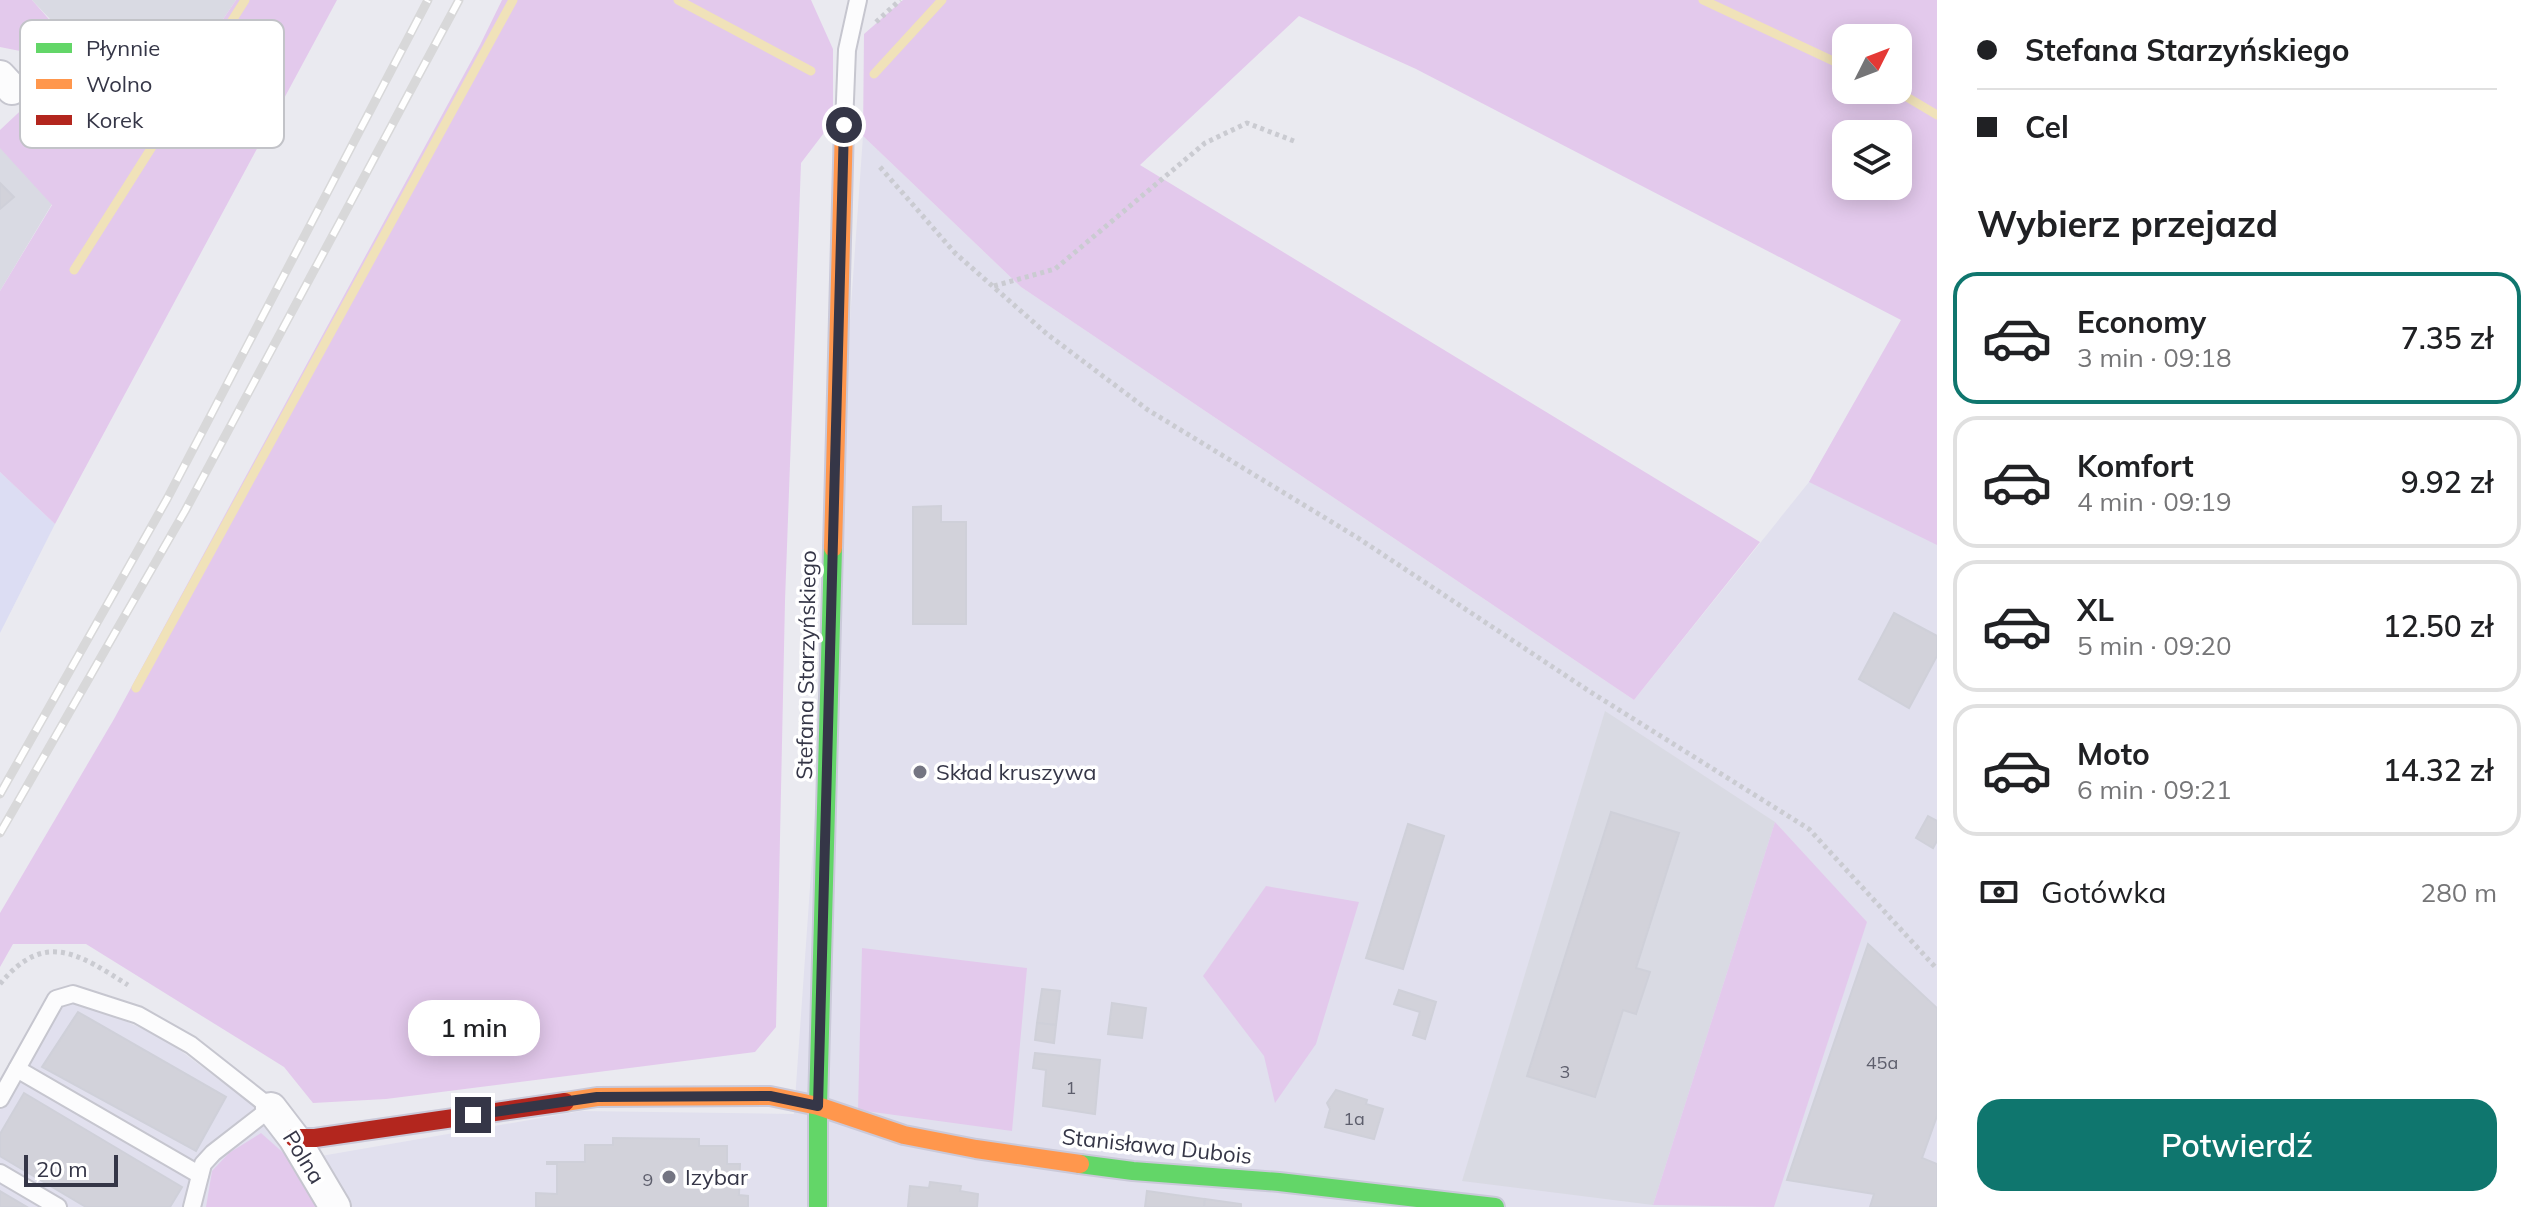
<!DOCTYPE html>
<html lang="pl">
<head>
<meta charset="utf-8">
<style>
  body { margin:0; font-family:Mulish,sans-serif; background:#f2f2f2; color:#202124; height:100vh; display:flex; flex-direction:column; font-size:30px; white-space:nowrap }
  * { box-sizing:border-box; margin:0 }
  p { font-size:26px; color:#757577 }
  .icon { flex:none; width:44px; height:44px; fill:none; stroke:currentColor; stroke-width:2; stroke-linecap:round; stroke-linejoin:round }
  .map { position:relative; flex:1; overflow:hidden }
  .side { display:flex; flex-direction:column; background:#fff; width:600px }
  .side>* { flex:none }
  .hud { display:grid; align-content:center; height:176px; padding:0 40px; background:#fff }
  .needle { width:52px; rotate:48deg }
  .buttons { position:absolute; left:1832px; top:24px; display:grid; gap:16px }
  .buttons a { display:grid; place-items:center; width:80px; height:80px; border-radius:16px; background:#fff; box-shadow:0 4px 20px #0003; font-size:40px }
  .scale { position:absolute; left:24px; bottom:20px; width:94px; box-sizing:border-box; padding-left:8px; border:4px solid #353647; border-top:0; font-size:22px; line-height:28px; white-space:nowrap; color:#353647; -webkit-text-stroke:6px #fff; paint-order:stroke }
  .end { position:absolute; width:36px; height:36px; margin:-18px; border:10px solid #353647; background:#fff; box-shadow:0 0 0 4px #fff }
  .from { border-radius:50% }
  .bubble { position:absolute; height:56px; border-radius:24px; background:#fff; box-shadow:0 4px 20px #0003; font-size:26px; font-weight:600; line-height:56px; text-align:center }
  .hud b { display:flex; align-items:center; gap:28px; height:76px; font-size:30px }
  .hud b+b { border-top:2px solid #e0e0e0 }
  .hud i { width:20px; height:20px; background:#202124 }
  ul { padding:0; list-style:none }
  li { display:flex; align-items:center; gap:24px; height:132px; margin:0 16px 12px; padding:0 24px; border:4px solid #e0e0e0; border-radius:24px }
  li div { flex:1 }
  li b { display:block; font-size:30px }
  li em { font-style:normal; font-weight:600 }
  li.active { border-color:#0f766e }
  li>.icon { width:72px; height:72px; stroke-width:1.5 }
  h2 { padding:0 40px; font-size:36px; line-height:96px }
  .pay { display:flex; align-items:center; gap:20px; height:88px; padding:0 40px; font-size:30px }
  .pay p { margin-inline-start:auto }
  .button { display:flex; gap:16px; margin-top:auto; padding:16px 40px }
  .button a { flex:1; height:92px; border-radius:24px; background:#0f766e; color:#fff; font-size:32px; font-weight:600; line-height:92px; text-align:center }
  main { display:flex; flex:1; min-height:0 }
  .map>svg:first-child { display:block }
</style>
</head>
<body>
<main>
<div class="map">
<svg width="1937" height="1207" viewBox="0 0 1937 1207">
  <rect width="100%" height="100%" fill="#eaeaf0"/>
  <path fill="#e1e0ee" d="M863,136L1021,287L1634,700L1809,482L1902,320L1937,156V1207H0V1110L65,1003L90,1005L165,1039L321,1156L581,1111L794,1114Z"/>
  <path fill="#dcddf3" d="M0,472L55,524L0,633Z"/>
  <g fill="#d9dae3">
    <path d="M32,0H236L151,126Z"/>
    <path d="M0,147L52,204L0,291Z"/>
    <path d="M1605,711L1775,822L1653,1205L1462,1181Z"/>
  </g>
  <g fill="#e3c9ec" fill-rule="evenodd">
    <path d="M0,0H32L61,33L25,52L0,47Z"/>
    <path d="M236,0H337L55,524L0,472V291L52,205L0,148V130L81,54L152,125Z"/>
    <path d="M502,0H811L833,49V121L801,163L785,601L776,1027L755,1052L386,1099L313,1103L284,1067L86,944H13L0,967V913L114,719L480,45Z"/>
    <path d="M903,0H1937V545L1809,482L1901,320L1416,69L1299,16L1140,165L1760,542L1634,700L1021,287L863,136L864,34ZM1846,38H1898V90H1846ZM1846,134H1898V186H1846Z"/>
    <path d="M1775,822L1867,922L1774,1207L1653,1205Z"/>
    <path d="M1266,886L1359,902L1316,1044L1275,1103L1264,1056L1203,976Z"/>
    <path d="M862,948L1027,968L1012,1131L858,1110Z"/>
    <path d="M261,1133L297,1165L319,1207H206L212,1171L229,1153Z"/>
  </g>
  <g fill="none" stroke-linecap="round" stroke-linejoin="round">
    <g stroke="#f0e2b9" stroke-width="9">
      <path d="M678,0L811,71"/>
      <path d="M1703,0L1846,67"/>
      <path d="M874,74L942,0"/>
      <path d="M1895,90L1937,115"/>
      <path d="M74,270L245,0"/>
      <path d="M136,688L513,0"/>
    </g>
  </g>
  <g fill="#d2d2da" stroke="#cfd0d9" stroke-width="2">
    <path d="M0,183L14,197L0,209Z"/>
    <path d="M941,506V522H966V624H913V507Z"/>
    <path d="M1894,613L1937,636V656L1909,708L1859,679Z"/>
    <path d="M1611,812L1679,833L1636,968L1650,972L1636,1014L1623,1010L1595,1097L1527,1076Z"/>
    <path d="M1928,816L1937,821V841L1933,848L1916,838Z"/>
    <path d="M1408,824L1444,836L1403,969L1366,958Z"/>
    <path d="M1868,944L1937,1008V1116L1922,1158L1937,1164V1207H1870L1874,1194L1787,1180Z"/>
    <path d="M1042,989L1060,991L1056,1025L1037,1023Z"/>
    <path d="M1399,990L1436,1002L1425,1039L1413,1035L1420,1012L1394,1004Z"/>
    <path d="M1112,1003L1146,1008L1142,1038L1108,1034Z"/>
    <path d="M78,1012L226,1097L196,1151L42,1067Z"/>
    <path d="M1037,1023L1056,1025L1054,1043L1035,1040Z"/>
    <path d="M1035,1053L1100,1060L1095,1114L1043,1106L1046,1070L1033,1068Z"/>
    <path d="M1336,1090L1367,1100L1366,1104L1383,1109L1374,1139L1325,1127L1330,1109L1327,1103Z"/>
    <path d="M24,1093L182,1187L170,1207H86L0,1156V1134Z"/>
    <path d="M613,1138L699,1139V1146H727V1164H740L739,1195L748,1196V1207H536V1193L557,1194V1164H547V1162H585V1145H613Z"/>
    <path d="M930,1182L961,1186L960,1191L978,1194L977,1207H908L910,1186L929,1188Z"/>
    <path d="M0,1191L27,1207H0Z"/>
    <path d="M1147,1191L1205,1199L1204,1207H1145Z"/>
    <path d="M1205,1199L1241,1204V1207H1204Z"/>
  </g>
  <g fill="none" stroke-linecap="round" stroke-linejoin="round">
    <defs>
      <g id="lane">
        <path d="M844,125L847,50L858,0"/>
        <path d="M17,1069L200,1175"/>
        <path d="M0,1099L56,999L73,994L138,1015L191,1045L271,1108L213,1153L203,1164L192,1207"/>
        <path d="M0,1173L58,1207"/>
      </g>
      <g id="street">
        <path d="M0,76L12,89"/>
        <path d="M271,1108L294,1138L335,1207"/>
      </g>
      <g id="fast">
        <path d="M1080,1164L1133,1171L1279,1182L1495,1207"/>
        <path d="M818,1207V1106L833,548"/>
      </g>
      <g id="slow">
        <path d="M833,548L844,125"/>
        <path d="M565,1102L597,1097L770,1096L818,1106L904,1135L976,1149L1080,1164"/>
      </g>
      <path id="jam" d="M294,1138H315L565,1102"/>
    </defs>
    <use href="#lane" stroke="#c6c6cf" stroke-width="20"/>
    <use href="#street" stroke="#c6c6cf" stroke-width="34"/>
    <use href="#fast" stroke="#cac9d9" stroke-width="22"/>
    <use href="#slow" stroke="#cac9d9" stroke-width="22"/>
    <use href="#jam" stroke="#cac9d9" stroke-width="22"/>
    <g stroke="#cacbd1" stroke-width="5" stroke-dasharray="4 4" stroke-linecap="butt">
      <path d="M876,22L900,0"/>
      <path d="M880,167L955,253L1047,334L1148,410L1358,538L1589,691L1809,829L1937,969"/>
      <path d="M994,286L1055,269L1205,143L1247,123L1294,141"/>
      <path d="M0,984C45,929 80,955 128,985"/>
    </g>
    <use href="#lane" stroke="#fcfcfd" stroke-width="16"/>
    <use href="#street" stroke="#fcfcfd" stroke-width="30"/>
    <use href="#fast" stroke="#63d668" stroke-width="18"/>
    <use href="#slow" stroke="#ff974d" stroke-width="18"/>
    <use href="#jam" stroke="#b3261e" stroke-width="18"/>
    <defs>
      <g id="rail">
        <path d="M0,794L167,499L428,0"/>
        <path d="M0,833L185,511L459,0"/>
      </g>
    </defs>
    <use href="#rail" stroke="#d8d8d9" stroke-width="9"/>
    <use href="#rail" stroke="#fff" stroke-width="6" stroke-dasharray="18" stroke-linecap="butt"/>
  </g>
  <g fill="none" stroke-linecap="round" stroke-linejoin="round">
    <path stroke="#353647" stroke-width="10" d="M473,1115L597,1097L770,1096L818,1106L844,125"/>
  </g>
  <g fill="#747582" stroke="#fff" stroke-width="3">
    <circle cx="920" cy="772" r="8"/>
    <circle cx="669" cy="1177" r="8"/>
  </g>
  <g text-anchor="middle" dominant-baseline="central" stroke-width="7" stroke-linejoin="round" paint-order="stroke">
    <g font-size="18" fill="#5d5e6c">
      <text x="1882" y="1062">45a</text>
      <text x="1565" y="1071">3</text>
      <text x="1071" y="1087">1</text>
      <text x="1354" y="1118">1a</text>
      <text x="648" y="1179">9</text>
    </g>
    <g font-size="22" fill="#353647" stroke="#fff">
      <text transform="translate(806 665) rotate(-89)">Stefana Starzyńskiego</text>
      <text transform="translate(1157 1146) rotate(6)">Stanisława Dubois</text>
      <text transform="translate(304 1157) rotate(58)">Polna</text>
    </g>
    <g font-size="22" fill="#353647" stroke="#fff" text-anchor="start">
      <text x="936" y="772">Skład kruszywa</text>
      <text x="685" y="1177">Izybar</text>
    </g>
  </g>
  <rect x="20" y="20" width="264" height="128" rx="12" fill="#fff" stroke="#c2c3c8" stroke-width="2"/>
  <rect x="36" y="43" width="36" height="10" fill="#63d668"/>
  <rect x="36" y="79" width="36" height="10" fill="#ff974d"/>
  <rect x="36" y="115" width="36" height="10" fill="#b3261e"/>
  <g font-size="22" fill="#353647">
    <text x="86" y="56">Płynnie</text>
    <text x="86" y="92">Wolno</text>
    <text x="86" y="128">Korek</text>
  </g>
</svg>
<div class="buttons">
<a><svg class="needle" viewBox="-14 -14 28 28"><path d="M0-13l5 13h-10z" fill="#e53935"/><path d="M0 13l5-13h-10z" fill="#757577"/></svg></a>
<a><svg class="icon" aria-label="layers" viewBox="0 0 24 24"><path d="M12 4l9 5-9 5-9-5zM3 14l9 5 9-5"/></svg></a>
</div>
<div class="scale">20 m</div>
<i class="end from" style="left:844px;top:125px"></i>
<i class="end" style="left:473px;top:1115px"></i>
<div class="bubble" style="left:408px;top:1000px;width:132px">1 min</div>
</div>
<section class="side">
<div class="hud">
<b><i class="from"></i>Stefana Starzyńskiego</b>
<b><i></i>Cel</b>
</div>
<h2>Wybierz przejazd</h2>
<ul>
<li class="active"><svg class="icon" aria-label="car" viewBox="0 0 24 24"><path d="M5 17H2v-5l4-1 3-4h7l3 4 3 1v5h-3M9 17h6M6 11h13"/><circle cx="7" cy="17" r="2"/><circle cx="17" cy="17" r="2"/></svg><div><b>Economy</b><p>3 min · 09:18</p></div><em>7.35 zł</em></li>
<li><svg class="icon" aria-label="car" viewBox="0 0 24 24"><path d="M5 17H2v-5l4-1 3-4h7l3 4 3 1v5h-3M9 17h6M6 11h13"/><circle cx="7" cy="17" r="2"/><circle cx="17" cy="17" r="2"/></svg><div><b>Komfort</b><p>4 min · 09:19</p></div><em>9.92 zł</em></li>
<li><svg class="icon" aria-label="car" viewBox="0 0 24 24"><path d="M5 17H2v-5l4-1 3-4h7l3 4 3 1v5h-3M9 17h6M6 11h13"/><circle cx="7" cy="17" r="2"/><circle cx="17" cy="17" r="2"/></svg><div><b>XL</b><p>5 min · 09:20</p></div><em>12.50 zł</em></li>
<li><svg class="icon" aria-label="car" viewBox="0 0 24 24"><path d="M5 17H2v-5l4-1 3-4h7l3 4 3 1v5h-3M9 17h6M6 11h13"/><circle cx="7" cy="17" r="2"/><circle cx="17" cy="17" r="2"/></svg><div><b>Moto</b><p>6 min · 09:21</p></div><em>14.32 zł</em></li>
</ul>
<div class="pay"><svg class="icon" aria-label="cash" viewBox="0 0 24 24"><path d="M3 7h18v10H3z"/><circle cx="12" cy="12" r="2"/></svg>Gotówka<p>280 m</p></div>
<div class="button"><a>Potwierdź</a></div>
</section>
</main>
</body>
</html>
